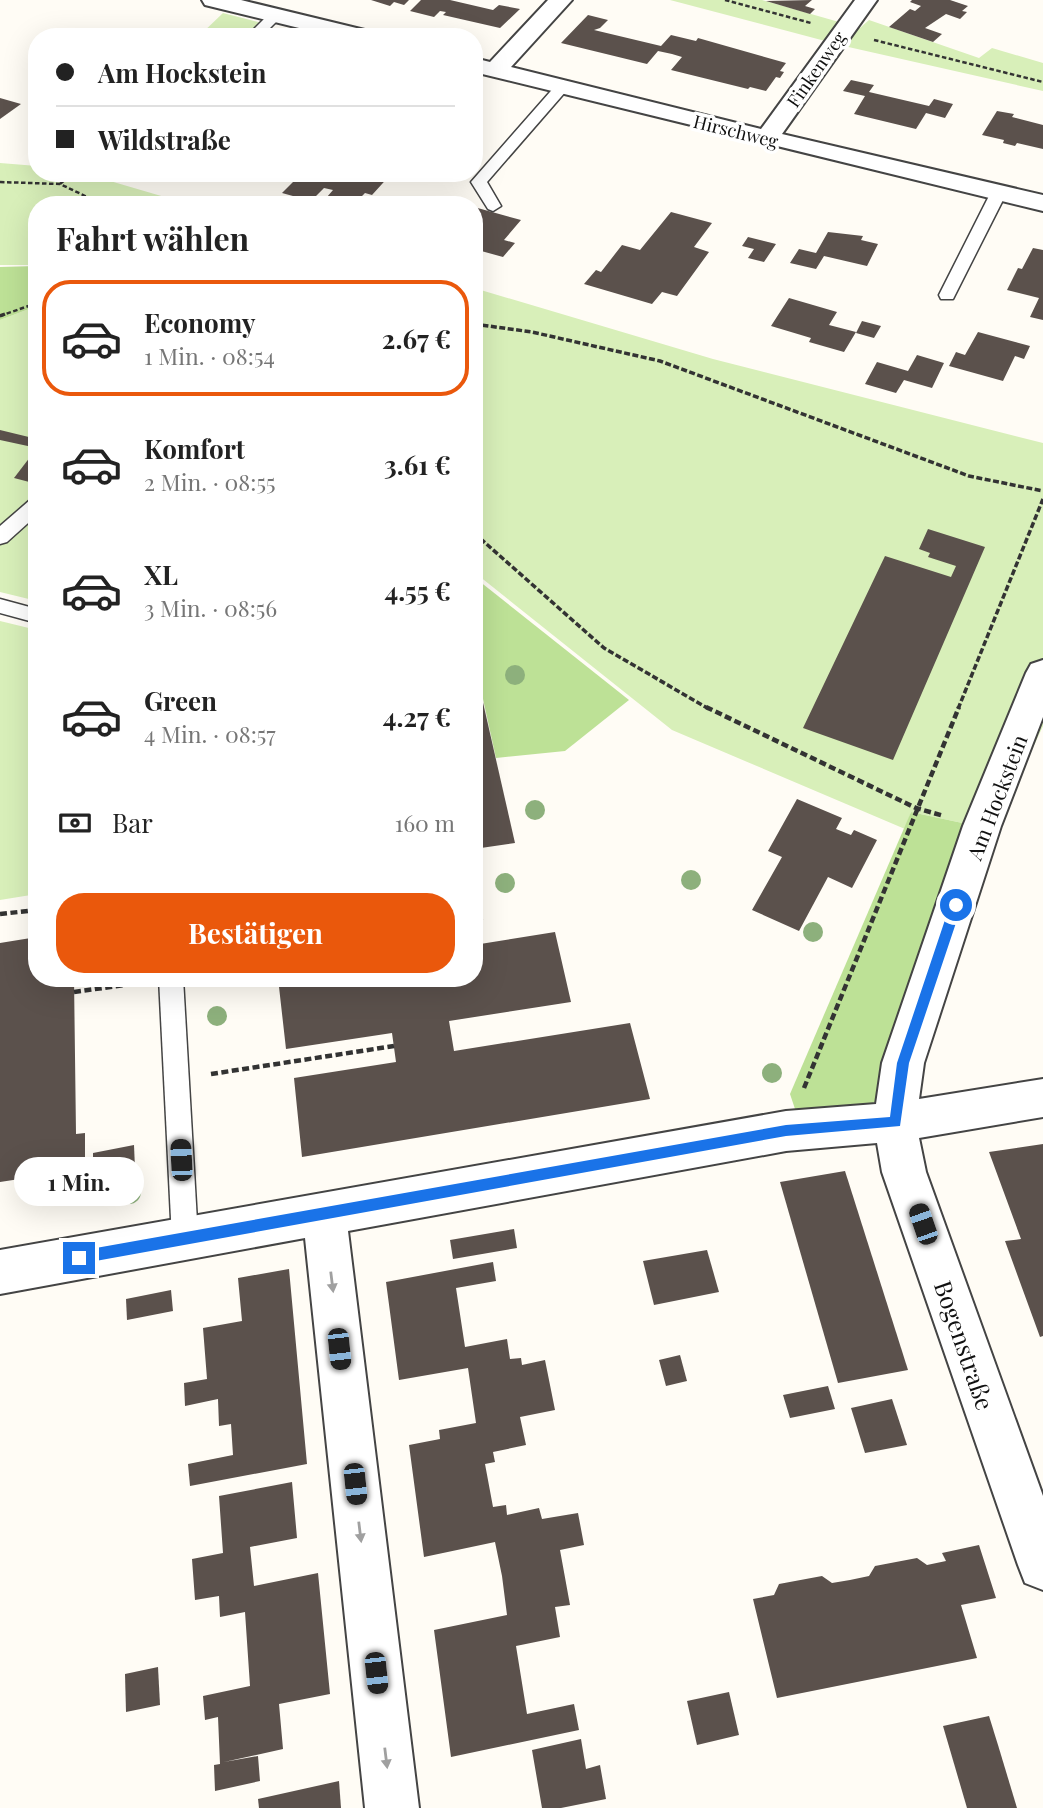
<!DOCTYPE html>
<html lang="de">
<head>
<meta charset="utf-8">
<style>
  body { margin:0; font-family:"Playfair Display",serif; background:#f6f6f6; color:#222; height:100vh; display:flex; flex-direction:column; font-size:26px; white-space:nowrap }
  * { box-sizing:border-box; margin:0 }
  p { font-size:23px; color:#767676 }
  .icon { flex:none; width:38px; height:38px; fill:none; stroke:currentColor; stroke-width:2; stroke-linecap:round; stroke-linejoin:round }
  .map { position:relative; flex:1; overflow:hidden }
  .sheet { position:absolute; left:28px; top:196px; width:455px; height:791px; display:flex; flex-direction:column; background:#fff; border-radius:28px; box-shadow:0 7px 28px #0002 }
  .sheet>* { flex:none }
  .top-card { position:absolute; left:28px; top:28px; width:455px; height:154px; border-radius:28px; box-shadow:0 7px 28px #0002; display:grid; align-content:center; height:154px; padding:0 28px; background:#fff }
  .end { position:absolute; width:32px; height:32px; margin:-16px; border:9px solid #1a73e8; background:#fff; box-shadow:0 0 0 4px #fff }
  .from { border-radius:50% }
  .bubble { position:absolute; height:49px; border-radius:24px; background:#fff; box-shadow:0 7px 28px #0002; font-size:23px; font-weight:700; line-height:49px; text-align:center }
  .car { position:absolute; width:21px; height:42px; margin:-21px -10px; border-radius:9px; box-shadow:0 0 5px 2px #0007; background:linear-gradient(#222 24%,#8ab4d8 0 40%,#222 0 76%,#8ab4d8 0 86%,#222 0) }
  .top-card b { display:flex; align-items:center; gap:24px; height:66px; font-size:26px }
  .top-card b+b { border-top:2px solid #e0e0e0 }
  .top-card i { width:18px; height:18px; background:#222 }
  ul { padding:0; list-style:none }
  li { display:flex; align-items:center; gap:21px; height:116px; margin:0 14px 10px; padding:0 14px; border:4px solid transparent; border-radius:28px }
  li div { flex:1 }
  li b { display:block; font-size:26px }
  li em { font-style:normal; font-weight:700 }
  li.on { border-color:#ea580c }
  li>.icon { width:63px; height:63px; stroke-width:1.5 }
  h2 { padding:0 28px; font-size:32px; line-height:84px }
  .pay { display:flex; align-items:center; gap:18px; height:77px; padding:0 28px; font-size:26px }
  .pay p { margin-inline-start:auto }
  .action { display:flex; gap:14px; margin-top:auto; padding:14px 28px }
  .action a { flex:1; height:80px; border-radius:28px; background:#ea580c; color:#fff; font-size:28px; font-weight:700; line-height:80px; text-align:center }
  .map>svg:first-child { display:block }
</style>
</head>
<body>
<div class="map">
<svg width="1043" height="1808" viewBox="0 0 1043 1808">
  <rect width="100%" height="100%" fill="#fffcf5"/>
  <g fill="#d8efb9">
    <path d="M670,0H762L860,28L869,20L979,58L992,48L1043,63V91L844,46Z"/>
    <path d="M223,13L262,23L247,37H198Z"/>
    <path d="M0,163L37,166V173H95L93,176L192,205H37V265H0Z"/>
    <path d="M474,288L713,359L1043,443V726L995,830L911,812L905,829L672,730L474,572Z"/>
    <path d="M37,306V601L0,592V320Z"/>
    <path d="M0,621L37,630V894L0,900Z"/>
  </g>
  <g fill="#bde196">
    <path d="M37,266V306L0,320V267Z"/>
    <path d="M474,577L629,700L565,751L496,758L474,658Z"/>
    <path d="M911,812L995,830L908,1097L797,1115L790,1094Z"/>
  </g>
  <g fill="#5b514c">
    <path d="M371,0H409L404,5L394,2L390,6Z"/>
    <path d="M421,0H450L493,10L499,5L520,9L500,28L443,15L446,12L440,11L434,17L410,11Z"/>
    <path d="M812,0L805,6L815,9L810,14L766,1Z"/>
    <path d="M912,0H950L968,6L962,11L967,12L960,19L946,14L925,28L942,34L933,42L889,27L910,9L915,11L921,6L910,2Z"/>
    <path d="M588,15L608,20L600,28L594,30L661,46L671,35L696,41L698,38L786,63L780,71L784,72L780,78L776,77L766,91L750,87L748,89L671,70L682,57L672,54L658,51L647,64L561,43Z"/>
    <path d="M851,80L874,85L869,92L929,106L934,99L953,104L945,118L926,113L916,129L854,114L865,96L843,91Z"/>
    <path d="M0,98L21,104L0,119Z"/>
    <path d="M997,111L1014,114L1012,117L1043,125V149L1017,143L1015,146L1003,143L1004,140L982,135Z"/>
    <path d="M302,173H392L372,195L365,193L354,204L327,197L333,190L324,188L311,201L282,193Z"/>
    <path d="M474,207L521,220L504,240L515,243L503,257L474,249Z"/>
    <path d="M671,212L712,223L694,247L709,252L677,296L662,292L652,304L584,284L596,270L601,272L622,245L640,250Z"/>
    <path d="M828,232L863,236L861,240L878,244L867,266L824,256L816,269L790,263L799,249L816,253Z"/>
    <path d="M748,237L776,244L764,262L748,258L754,249L742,246Z"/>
    <path d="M1033,248L1043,250V320L1030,317L1039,298L1007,290L1018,268L1022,269Z"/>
    <path d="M789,298L837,312L829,325L856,332L844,352L809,342L811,338L771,326Z"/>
    <path d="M862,321L881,326L874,338L856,333Z"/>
    <path d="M978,332L1030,346L1024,359L1015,356L1003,381L949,366L956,352L965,355Z"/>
    <path d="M917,355L944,363L932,388L904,380L896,393L865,384L877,362L908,371Z"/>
    <path d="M0,430L37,439V448L0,440Z"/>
    <path d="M37,448V484L14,478Z"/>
    <path d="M928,529L985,547L893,760L803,728L885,556L951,577L956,566L928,557L930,553L919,549Z"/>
    <path d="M474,663L515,843L474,849Z"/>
    <path d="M797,799L842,818L836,829L851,835L854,830L877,840L852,888L828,877L799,931L752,910L782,857L768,851Z"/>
    <path d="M555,932L571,1002L449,1021L454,1051L630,1023L650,1099L302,1157L294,1078L396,1062L392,1033L286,1049L278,978H474V945Z"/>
    <path d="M37,937V978H74L76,1134L85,1133V1169L0,1182V943Z"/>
    <path d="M1043,1144V1336L1040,1337L1005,1241L1021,1239L989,1152Z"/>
    <path d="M134,1145L135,1169L93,1176V1153Z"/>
    <path d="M845,1171L908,1370L838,1383L780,1182Z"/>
    <path d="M514,1229L517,1248L453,1259L450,1240Z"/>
    <path d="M707,1250L719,1292L654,1305L643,1261Z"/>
    <path d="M493,1262L496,1281L456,1288L465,1347L507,1339L510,1359L521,1358L522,1365L545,1360L555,1410L520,1417L526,1445L493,1452L495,1462L485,1464L493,1507L506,1505L507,1515L539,1508L542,1519L578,1513L584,1545L560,1550L570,1605L555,1607L560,1637L516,1646L527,1714L574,1704L579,1730L451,1757L434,1630L507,1615L502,1576L495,1542L424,1557L409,1445L440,1439L439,1430L476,1423L468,1368L399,1380L386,1282Z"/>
    <path d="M289,1269L307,1464L190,1486L188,1464L233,1455L231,1424L219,1426L218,1399L185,1406L184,1383L207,1379L203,1328L242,1321L238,1278Z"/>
    <path d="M171,1290L173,1311L127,1320L126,1299Z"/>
    <path d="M680,1355L687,1381L666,1386L659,1360Z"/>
    <path d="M828,1386L835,1409L790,1418L783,1395Z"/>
    <path d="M892,1399L907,1445L865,1453L851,1408Z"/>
    <path d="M292,1482L297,1538L250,1547L254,1586L318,1573L330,1694L279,1704L283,1749L224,1762L258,1756L260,1781L215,1791L214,1765L220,1764L218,1717L205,1720L203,1696L250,1686L245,1612L220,1617L219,1596L195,1600L192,1559L223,1553L219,1496Z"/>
    <path d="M979,1545L996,1598L961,1605L977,1658L777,1698L753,1599L774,1595L779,1584L822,1576L832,1583L850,1580L869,1576L875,1566L917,1558L927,1565L946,1561L942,1553Z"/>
    <path d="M158,1667L160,1705L126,1712L125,1674Z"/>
    <path d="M729,1692L739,1735L697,1745L687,1701Z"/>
    <path d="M989,1716L998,1745L1017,1808H967L943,1726Z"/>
    <path d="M581,1739L586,1769L600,1765L606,1799L561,1808H542L532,1750Z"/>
    <path d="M339,1781L341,1808H259L258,1799Z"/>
  </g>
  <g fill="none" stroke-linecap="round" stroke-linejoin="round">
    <defs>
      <g id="lane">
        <path d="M277,10L284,14L261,37H246L272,11Z"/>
        <path d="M562,83L567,84V90L487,182L501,206L493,211L488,209L471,182L557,84Z"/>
        <path d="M998,189L1006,194L955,295L953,299H941L939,295L990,194Z"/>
        <path d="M37,498V515L7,542L0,544V526L30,500Z"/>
        <path d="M0,599L37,609V623L0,613Z"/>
        <path d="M159,978H183L198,1239L194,1248L185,1252L176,1248L172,1239Z"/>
      </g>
      <g id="street">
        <path d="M202,0H241L373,32L376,37H336L205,5Z"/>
        <path d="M548,0H572L511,67L761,129L855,0H877L782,134L1043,195V211L474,72V58L490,62Z"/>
        <path d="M1043,660V717L1001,826L924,1063L919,1099L1043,1079V1117L919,1138L926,1172L1043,1496V1590L1025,1583L1018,1565L882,1172L877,1143L786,1151L348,1231L419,1808H365L305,1238L0,1294V1250L786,1111L876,1104L882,1063L963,826L1026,673L1031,664Z"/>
      </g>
    </defs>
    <use href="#lane" stroke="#444" stroke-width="3"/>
    <use href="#street" stroke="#444" stroke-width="4"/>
    <g stroke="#333" stroke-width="2.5" stroke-dasharray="4.5 2.5" stroke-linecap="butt">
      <path d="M725,0L811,23"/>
      <path d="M874,40L1043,82"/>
      <path d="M0,182L60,184L104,205"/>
      <path d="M60,184L73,173"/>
      <path d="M0,316L37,303"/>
    </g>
    <g stroke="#333" stroke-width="3.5" stroke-dasharray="6 2.5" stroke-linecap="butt">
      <path d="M0,316L5,314"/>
      <path d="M474,324L532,332L660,361L969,476L1043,491"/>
      <path d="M474,533L604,648L709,709"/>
      <path d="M958,709L1043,499"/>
    </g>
    <g stroke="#333" stroke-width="4.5" stroke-dasharray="7 3.5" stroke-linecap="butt">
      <path d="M706,707L916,808L944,816"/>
      <path d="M474,889L481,920"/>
      <path d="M0,914L37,910"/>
      <path d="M74,992L139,983"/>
      <path d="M211,1074L394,1046"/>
      <path d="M804,1088L959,707"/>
    </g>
    <use href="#lane" fill="#fff" fill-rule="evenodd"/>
    <use href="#street" fill="#fff" fill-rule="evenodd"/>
  </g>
  <g fill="#8db07c">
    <circle cx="515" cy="675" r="10"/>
    <circle cx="535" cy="810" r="10"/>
    <circle cx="691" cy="880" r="10"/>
    <circle cx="505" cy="883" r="10"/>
    <circle cx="813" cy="932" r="10"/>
    <circle cx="217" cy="1016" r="10"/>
    <circle cx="772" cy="1073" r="10"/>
    <circle cx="129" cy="1192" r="12"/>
  </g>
  <defs><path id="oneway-solid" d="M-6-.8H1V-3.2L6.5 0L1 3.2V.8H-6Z" transform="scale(1.75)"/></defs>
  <g fill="#a0a0a0">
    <use href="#oneway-solid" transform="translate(332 1282) rotate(83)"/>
    <use href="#oneway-solid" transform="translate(360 1532) rotate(83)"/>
    <use href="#oneway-solid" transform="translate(386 1758) rotate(83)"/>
  </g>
  <path fill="#1a73e8" d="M956,900L962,905L909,1063L900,1126L786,1136L79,1264L73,1258L79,1251L786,1125L890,1117L897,1063L950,905Z"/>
  <g text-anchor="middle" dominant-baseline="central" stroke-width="7" stroke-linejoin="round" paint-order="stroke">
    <g font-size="18" fill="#111" stroke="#fff">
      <text transform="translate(816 69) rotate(-55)">Finkenweg</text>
      <text transform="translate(736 131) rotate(14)">Hirschweg</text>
    </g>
    <g font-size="21" fill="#111" stroke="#fff">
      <text transform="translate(996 797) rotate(-69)">Am Hockstein</text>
    </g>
    <g font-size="24" fill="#111" stroke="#fff">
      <text transform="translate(965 1345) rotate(71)">Bogenstraße</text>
    </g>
  </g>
</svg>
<i class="end from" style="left:956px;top:905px"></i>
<i class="end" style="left:79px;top:1258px"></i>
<div class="bubble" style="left:14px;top:1157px;width:130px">1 Min.</div>
<i class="car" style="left:181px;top:1160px;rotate:357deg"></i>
<i class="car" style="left:923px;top:1224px;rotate:341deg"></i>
<i class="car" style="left:339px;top:1349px;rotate:174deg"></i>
<i class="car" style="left:355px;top:1484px;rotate:174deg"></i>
<i class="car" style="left:376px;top:1673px;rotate:174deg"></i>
<div class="top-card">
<b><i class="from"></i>Am Hockstein</b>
<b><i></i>Wildstraße</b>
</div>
<section class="sheet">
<h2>Fahrt wählen</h2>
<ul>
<li class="on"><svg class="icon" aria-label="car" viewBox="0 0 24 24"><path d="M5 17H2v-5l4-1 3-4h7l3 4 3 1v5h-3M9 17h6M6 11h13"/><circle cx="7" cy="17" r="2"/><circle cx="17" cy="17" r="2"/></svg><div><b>Economy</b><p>1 Min. · 08:54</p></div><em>2.67 €</em></li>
<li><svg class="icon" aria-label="car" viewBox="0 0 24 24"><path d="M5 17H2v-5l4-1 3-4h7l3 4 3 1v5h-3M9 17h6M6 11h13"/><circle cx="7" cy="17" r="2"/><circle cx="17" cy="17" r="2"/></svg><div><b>Komfort</b><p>2 Min. · 08:55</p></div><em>3.61 €</em></li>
<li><svg class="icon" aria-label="car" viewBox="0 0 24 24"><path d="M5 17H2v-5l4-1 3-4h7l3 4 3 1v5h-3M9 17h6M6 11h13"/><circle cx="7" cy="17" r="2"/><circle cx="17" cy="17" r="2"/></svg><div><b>XL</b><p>3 Min. · 08:56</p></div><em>4.55 €</em></li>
<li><svg class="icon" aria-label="car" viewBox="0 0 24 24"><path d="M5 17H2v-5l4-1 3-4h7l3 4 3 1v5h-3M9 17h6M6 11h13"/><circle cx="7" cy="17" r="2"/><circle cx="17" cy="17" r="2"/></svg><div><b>Green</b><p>4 Min. · 08:57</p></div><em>4.27 €</em></li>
</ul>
<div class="pay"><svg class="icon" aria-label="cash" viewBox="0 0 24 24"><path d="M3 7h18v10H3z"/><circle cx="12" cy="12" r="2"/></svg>Bar<p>160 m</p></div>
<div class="action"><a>Bestätigen</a></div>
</section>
</div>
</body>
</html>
